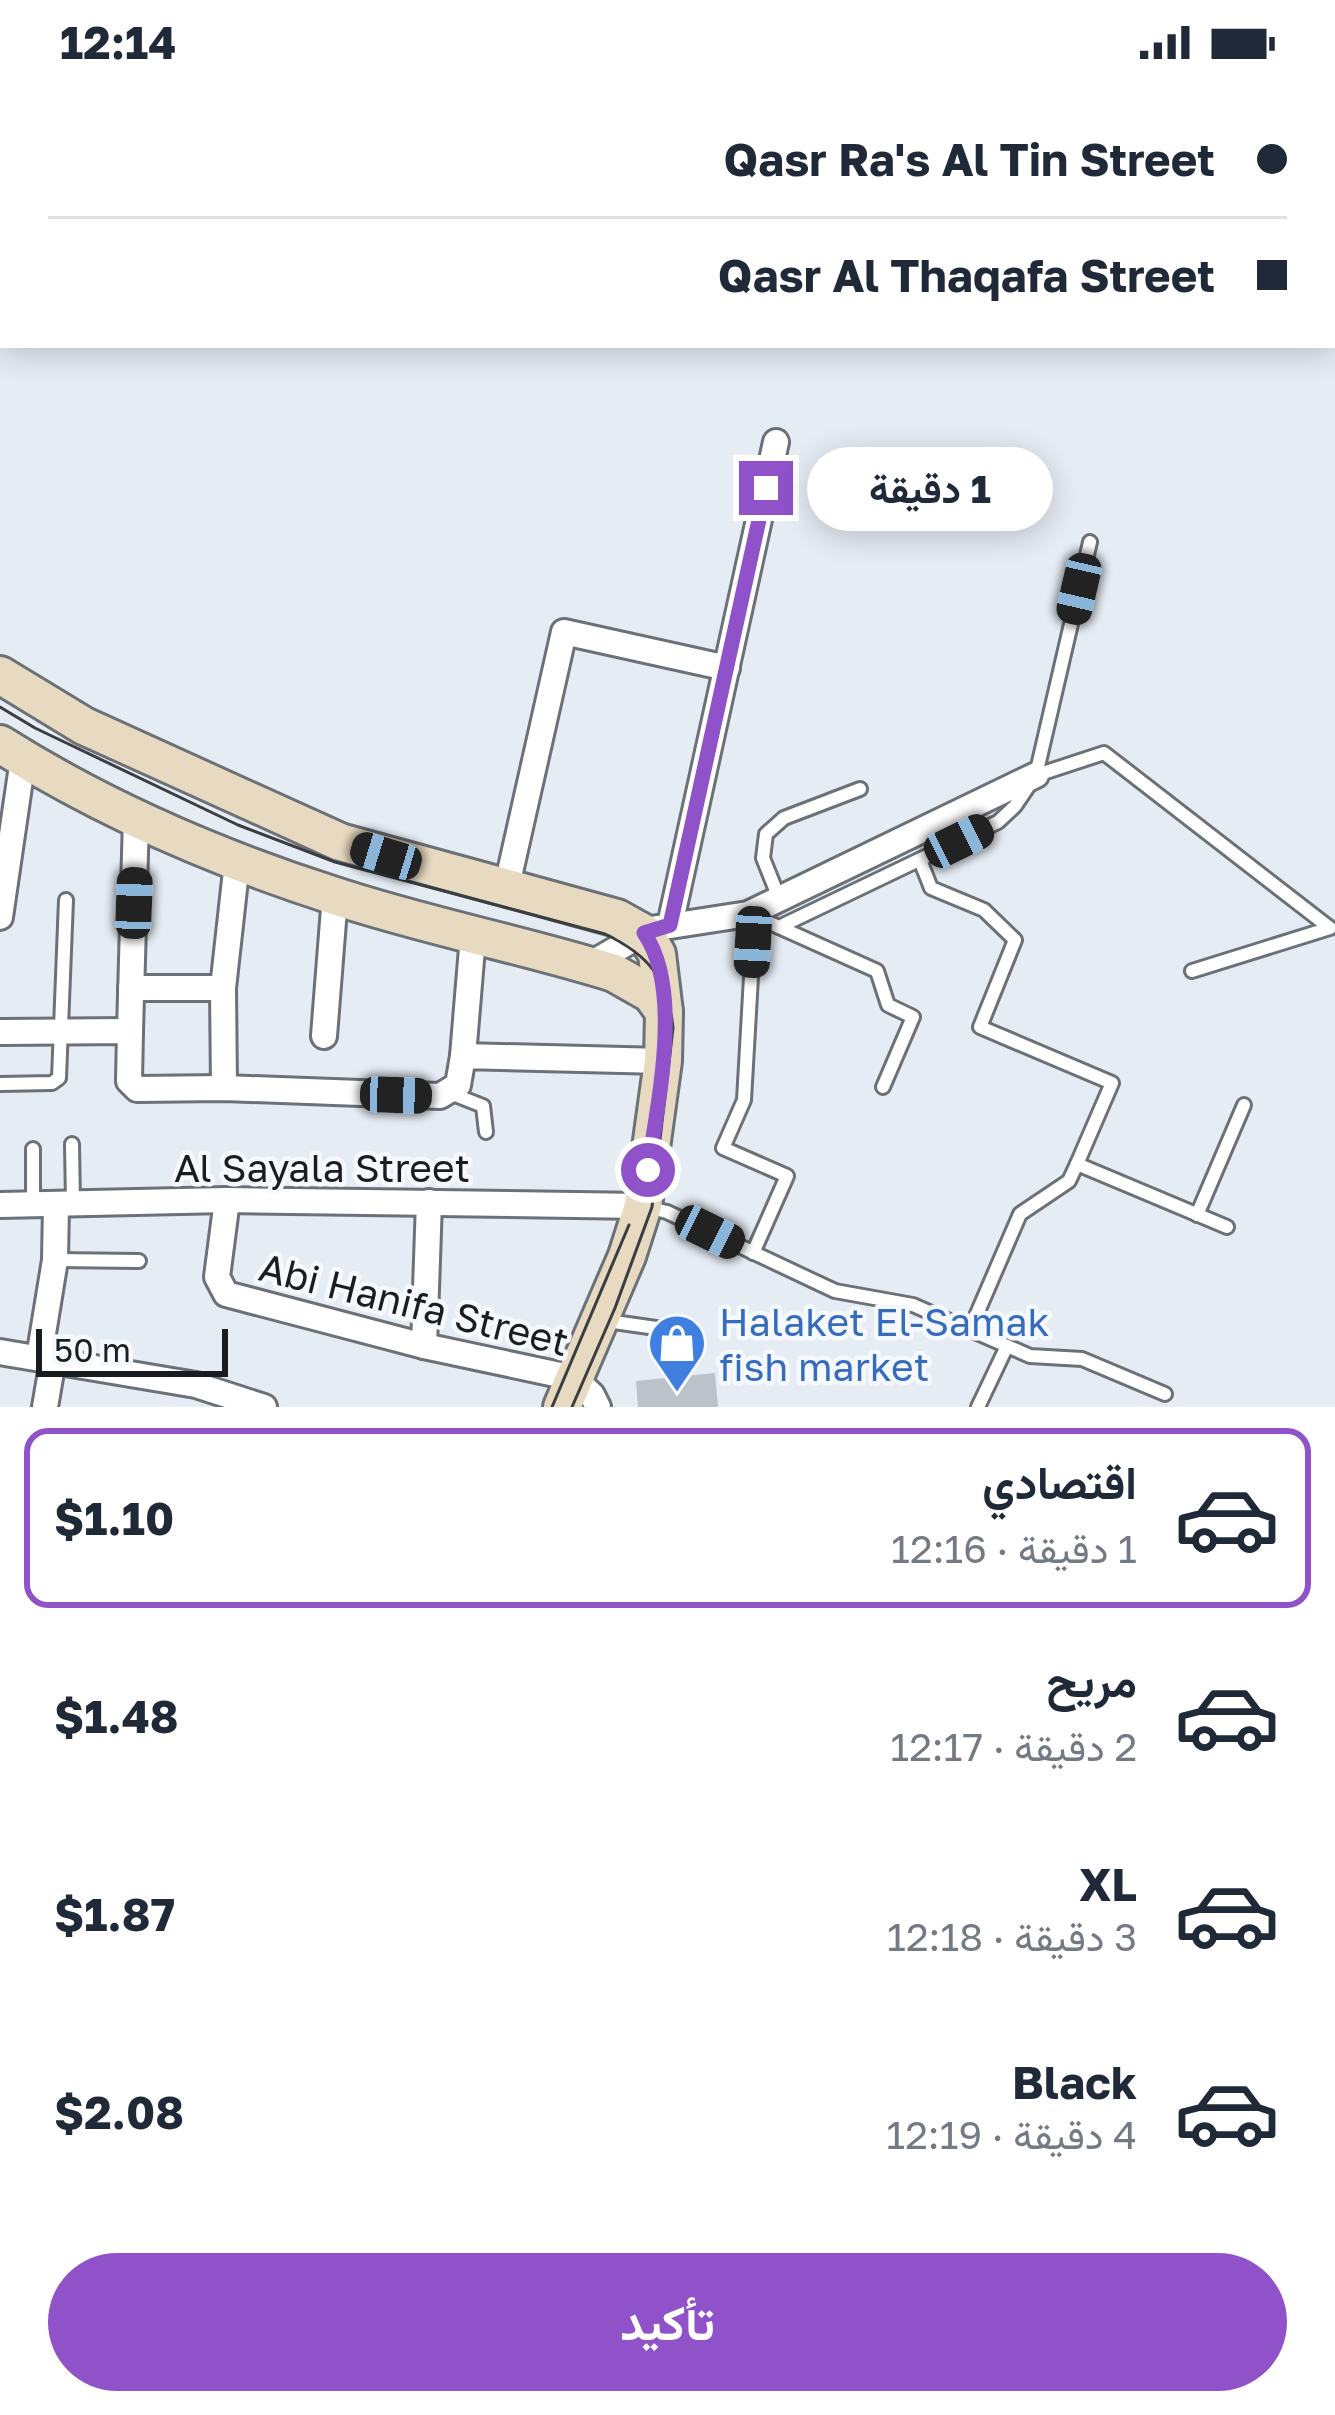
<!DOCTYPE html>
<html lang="ar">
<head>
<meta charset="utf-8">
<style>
  body { margin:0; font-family:"Golos Text",Vazirmatn,sans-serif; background:#f6f6f7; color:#1f2937; direction:rtl; height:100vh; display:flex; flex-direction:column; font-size:45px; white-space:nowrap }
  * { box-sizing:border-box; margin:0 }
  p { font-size:39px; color:#747a83 }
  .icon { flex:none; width:66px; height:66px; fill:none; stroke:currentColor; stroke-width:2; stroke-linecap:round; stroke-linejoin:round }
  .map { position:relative; height:1323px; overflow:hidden; direction:ltr }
  .panel { display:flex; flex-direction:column; background:#fff; flex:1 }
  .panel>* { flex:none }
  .top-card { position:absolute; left:0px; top:0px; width:1335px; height:264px; box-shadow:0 6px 30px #0003; direction:rtl; display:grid; align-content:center; height:264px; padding:0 48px; background:#fff }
  .scale { position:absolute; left:36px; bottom:30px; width:192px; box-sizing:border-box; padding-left:12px; border:6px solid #1a1d1f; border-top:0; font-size:33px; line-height:42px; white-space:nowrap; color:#1a1d1f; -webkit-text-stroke:9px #f5f9fe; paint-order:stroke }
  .end { position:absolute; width:54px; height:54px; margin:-27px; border:15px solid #8f52c9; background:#fff; box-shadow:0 0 0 6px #fff }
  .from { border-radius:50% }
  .bubble { position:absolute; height:84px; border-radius:42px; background:#fff; box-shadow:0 6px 30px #0003; font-size:39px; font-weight:700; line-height:84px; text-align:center; direction:rtl }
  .car { position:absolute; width:36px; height:72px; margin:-36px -18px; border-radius:15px; box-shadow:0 0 9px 3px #0007; background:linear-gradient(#222 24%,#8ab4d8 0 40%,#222 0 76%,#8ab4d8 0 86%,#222 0) }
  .top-card b { display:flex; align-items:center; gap:42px; height:114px; font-size:45px }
  .top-card b+b { border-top:3px solid #e0e1e3 }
  .top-card i { width:30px; height:30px; background:#1f2937 }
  ul { padding:21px 0 0; list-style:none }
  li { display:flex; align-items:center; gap:36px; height:180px; margin:0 24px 18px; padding:0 24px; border:6px solid transparent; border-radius:24px }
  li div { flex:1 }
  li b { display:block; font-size:45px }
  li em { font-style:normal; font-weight:700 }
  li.active { border-color:#8f52c9 }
  li>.icon { width:108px; height:108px; stroke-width:1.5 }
  .action { display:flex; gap:24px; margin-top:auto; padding:24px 48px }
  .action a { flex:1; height:138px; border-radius:72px; background:#8f52c9; color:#fff; font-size:48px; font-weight:700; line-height:138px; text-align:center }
  .status { display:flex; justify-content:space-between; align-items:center; height:84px; padding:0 60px; background:#fff; direction:ltr }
  .status svg { height:33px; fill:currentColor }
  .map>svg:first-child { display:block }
</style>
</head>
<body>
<div class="status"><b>12:14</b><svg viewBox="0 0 49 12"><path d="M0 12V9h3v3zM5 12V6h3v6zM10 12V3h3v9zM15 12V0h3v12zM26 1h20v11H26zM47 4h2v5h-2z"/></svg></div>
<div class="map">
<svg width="1335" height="1323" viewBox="0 0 1335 1323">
  <rect width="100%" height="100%" fill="#e6ecf4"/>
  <path fill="#56a0db" d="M0,0H970L3,3V55Z"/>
  <path fill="#bcc2ca" d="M715,1289L718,1323H638L636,1297Z"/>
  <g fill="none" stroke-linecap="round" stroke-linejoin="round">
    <defs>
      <g id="lane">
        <path d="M1037,691L1104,669L1330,844L1192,887"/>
        <path d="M920,776L931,804L984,826L1015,856L980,943L1112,999L1077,1080L1227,1143"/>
        <path d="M779,814L763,774L766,750L784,734L860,705"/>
        <path d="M749,830L779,843L998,738L1015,722L1036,691L1090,458"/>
        <path d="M748,831L753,858L744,1016L723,1064L787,1092L753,1169"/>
        <path d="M779,843L877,887L888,921L913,933L883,1003"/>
        <path d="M0,1000L52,999L59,994L66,816"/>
        <path d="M450,1009L483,1022L486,1048"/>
        <path d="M72,1060L73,1119"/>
        <path d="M33,1065V1119"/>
        <path d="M646,1123L667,1128L835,1207L913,1221L1030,1272L1082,1275L1165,1310"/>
        <path d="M1197,1131L1244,1021"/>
        <path d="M55,1176L139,1177"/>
        <path d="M607,1237L656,1244L697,1262"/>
        <path d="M970,1246L1020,1130L1069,1097L1077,1080"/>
        <path d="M978,1323L1007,1262"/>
      </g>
      <g id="street">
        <path d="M506,806L564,548L727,584"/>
        <path d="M0,833L23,675"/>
        <path d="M670,841L776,358"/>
        <path d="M589,881L651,845L748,830L1036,691"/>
        <path d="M131,904H223"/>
        <path d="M130,947L136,734"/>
        <path d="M0,948L130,947L129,997L137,1005L224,1004L440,1012L458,1001L463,972L663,977"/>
        <path d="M324,952L335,812"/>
        <path d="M463,972L473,852"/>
        <path d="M224,1004L223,904L237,778"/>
        <path d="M227,1116L217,1193L226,1210L424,1262L574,1294L592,1311L598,1323"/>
        <path d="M0,1121L227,1116L643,1122"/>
        <path d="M424,1262L429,1118"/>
        <path d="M0,1268L196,1301L264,1323"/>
        <path d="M39,1274L55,1176L56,1121"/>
        <path d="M45,1323L53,1276"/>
      </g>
      <g id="secondary">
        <path d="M0,591L84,642L340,758L617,834L644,849L657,870L664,928L663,977L643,1122L627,1172L562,1323"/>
        <path d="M0,660C103,725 217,774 332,811C425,842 521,860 614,889L651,910L664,928"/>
      </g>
    </defs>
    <use href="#lane" stroke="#6b7177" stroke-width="18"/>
    <use href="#street" stroke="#6b7177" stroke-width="30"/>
    <use href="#secondary" stroke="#6b7177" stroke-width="42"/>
    <use href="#lane" stroke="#fff" stroke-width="12"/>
    <use href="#street" stroke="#fff" stroke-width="24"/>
    <use href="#secondary" stroke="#e8d9c1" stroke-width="36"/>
    <g stroke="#3a3e41" stroke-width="3">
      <path d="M0,623L35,644L238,741L335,778L605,850C649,871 668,895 673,944L652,1123L615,1224L572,1323"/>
      <path d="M552,1323L629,1141"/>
    </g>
  </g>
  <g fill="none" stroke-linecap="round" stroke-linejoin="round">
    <path stroke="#8f52c9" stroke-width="15" d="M648,1086C657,1021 684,906 644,849L670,841L766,404"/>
  </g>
  <defs>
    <symbol id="shop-pin" viewBox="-11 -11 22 30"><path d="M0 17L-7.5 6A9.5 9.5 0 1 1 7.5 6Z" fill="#3f7fe0" stroke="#f5f9fe"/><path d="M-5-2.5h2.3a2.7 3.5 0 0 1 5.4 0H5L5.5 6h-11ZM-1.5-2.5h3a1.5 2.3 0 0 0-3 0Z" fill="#fff"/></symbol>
  </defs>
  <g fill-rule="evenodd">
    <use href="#shop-pin" x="644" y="1226" width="66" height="90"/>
  </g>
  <g text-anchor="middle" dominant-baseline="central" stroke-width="9" stroke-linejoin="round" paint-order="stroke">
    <g font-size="39" fill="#1a1d1f" stroke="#f5f9fe">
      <text x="322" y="1083">Al Sayala Street</text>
      <text transform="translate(414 1220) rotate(14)">Abi Hanifa Street</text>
    </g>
    <g font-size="39" fill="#366cbe" stroke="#f5f9fe" text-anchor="start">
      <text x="719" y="1237">Halaket El-Samak<tspan x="719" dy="45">fish market</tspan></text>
    </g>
  </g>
</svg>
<div class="scale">50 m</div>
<i class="end from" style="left:648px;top:1086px"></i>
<i class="end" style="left:766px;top:404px"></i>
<div class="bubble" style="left:807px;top:363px;width:246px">1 دقيقة</div>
<i class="car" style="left:1079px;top:505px;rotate:193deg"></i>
<i class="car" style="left:959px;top:757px;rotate:64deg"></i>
<i class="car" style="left:386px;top:772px;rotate:287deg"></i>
<i class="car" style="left:134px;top:819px;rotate:2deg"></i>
<i class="car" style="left:753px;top:858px;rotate:183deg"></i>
<i class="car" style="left:396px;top:1011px;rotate:92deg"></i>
<i class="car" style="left:710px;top:1148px;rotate:116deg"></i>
<div class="top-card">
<b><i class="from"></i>Qasr Ra's Al Tin Street</b>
<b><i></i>Qasr Al Thaqafa Street</b>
</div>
</div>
<section class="panel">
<ul>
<li class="active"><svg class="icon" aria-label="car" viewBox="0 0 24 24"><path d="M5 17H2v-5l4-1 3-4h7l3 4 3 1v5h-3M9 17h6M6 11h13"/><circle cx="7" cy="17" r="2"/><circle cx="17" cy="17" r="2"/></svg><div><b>اقتصادي</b><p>1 دقيقة · 12:16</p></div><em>$1.10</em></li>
<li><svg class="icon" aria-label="car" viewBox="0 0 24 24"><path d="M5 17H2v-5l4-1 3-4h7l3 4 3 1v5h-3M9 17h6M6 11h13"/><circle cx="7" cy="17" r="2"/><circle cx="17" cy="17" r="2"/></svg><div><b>مريح</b><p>2 دقيقة · 12:17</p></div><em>$1.48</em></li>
<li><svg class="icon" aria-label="car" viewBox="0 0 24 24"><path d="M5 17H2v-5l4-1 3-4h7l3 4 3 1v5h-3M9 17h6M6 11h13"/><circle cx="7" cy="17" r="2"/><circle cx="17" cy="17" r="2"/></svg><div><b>XL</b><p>3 دقيقة · 12:18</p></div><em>$1.87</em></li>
<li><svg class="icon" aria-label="car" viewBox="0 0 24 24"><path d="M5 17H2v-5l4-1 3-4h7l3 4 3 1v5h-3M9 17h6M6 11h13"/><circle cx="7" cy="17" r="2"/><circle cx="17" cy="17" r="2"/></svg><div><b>Black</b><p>4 دقيقة · 12:19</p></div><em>$2.08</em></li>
</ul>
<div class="action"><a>تأكيد</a></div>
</section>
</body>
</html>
